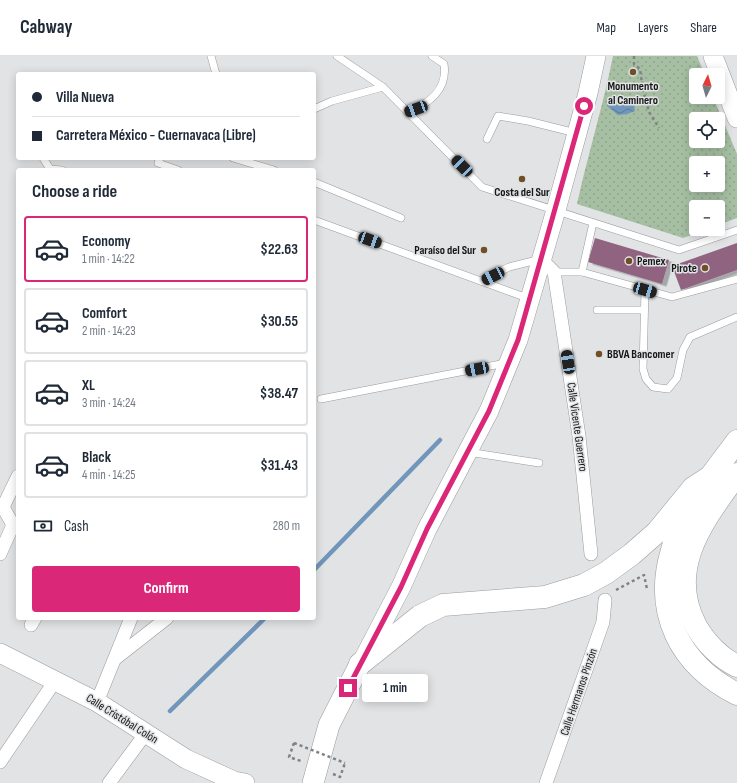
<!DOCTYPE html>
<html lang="en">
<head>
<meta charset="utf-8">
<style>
  body { margin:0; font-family:"Sofia Sans Condensed",sans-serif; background:#f6f6f7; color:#1f2937; height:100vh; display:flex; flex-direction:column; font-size:15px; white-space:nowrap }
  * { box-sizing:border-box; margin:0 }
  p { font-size:13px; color:#747a83 }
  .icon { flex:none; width:22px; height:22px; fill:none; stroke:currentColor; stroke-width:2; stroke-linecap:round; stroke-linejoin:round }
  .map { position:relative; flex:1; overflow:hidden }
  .sheet { position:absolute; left:16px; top:112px; width:300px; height:452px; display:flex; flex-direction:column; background:#fff; border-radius:4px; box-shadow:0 2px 10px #0003 }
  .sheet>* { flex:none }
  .guide { position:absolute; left:16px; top:16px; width:300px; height:88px; border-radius:4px; box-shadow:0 2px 10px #0003; display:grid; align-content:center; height:88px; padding:0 16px; background:#fff }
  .needle { width:26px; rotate:5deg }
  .buttons { position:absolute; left:689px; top:12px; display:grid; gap:8px }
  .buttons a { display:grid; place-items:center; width:36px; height:36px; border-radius:4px; background:#fff; box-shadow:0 2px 10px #0003; font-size:20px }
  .end { position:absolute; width:18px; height:18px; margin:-9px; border:5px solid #db2777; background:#fff; box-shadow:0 0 0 2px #fff }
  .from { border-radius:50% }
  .bubble { position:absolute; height:28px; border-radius:4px; background:#fff; box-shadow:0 2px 10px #0003; font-size:13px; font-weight:700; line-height:28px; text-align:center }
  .car { position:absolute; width:12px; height:24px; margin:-12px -6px; border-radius:5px; box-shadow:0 0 3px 1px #0007; background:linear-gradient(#222 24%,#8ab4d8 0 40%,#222 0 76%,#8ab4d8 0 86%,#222 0) }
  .guide b { display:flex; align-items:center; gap:14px; height:38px; font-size:15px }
  .guide b+b { border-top:1px solid #e0e1e3 }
  .guide i { width:10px; height:10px; background:#1f2937 }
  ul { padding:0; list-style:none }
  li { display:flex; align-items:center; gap:12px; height:66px; margin:0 8px 6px; padding:0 8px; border:2px solid #e0e1e3; border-radius:4px }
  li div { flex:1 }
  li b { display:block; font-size:15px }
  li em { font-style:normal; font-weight:700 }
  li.current { border-color:#db2777 }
  li>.icon { width:36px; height:36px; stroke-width:1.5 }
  h2 { padding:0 16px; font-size:18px; line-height:48px }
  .pay { display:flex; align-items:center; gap:10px; height:44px; padding:0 16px; font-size:15px }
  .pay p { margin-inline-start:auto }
  .button { display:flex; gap:8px; margin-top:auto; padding:8px 16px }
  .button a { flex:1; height:46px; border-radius:4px; background:#db2777; color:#fff; font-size:16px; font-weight:700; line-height:46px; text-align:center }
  header { display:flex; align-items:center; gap:24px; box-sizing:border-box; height:56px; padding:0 20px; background:#fff; border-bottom:1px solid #e0e1e3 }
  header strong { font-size:19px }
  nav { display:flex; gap:22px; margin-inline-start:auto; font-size:14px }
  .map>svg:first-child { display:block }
</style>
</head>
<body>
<header>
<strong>Cabway</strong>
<nav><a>Map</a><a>Layers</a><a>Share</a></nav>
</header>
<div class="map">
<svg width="737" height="727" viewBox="0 0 737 727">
  <defs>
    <pattern id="grass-dots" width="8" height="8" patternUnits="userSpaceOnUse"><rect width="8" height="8" fill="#a6bfa3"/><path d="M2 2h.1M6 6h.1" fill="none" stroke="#8ea38c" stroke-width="1.8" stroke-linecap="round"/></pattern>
    <pattern id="water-waves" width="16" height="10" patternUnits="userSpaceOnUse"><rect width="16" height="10" fill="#7196bb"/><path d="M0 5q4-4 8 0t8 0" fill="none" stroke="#5c7997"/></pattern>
    <filter id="shadow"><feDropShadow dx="4.5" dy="2.5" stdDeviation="0" flood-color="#0004"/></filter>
  </defs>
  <rect width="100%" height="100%" fill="#e1e3e5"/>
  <path fill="url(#grass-dots)" fill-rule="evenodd" d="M613,0H697L705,19H696V41H713L737,98V162L718,169V151H696V173H708L683,182L577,148C588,98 603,50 613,0ZM696,63H718V85H696ZM696,107H718V129H696Z"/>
  <path fill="url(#water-waves)" d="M610,45L619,50L630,47L634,50L635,55L627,58L618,59L607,50V46Z"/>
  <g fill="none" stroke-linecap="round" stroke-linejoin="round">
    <g stroke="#7196bb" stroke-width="4.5">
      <path d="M314,514L440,384"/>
      <path d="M170,655L265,562"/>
    </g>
  </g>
  <g fill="#906481" filter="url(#shadow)">
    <path d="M595,182L669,204L662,228L588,206Z"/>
    <path d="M737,187V214L681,234L672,210Z"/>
  </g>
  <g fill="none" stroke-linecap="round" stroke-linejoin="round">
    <defs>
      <g id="lane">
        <path d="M211,0L216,18"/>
        <path d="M337,0L383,31L482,131L679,194L737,174"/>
        <path d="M314,53L332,45L383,31"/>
        <path d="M408,56C429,48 448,33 444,8L432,0"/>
        <path d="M487,83L498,60L528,65L576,77"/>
        <path d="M43,102L50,113L62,114"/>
        <path d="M160,102L158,107L178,114"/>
        <path d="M233,102L274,114"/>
        <path d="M314,126L401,162"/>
        <path d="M314,164L530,243"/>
        <path d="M554,216H582L593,167"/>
        <path d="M582,216L672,241L737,223"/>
        <path d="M481,225L509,211L541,203"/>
        <path d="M645,234L643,313L646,323L653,331L668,333L677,322L683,294L690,281L737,261"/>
        <path d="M597,254H644"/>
        <path d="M321,343L506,307"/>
        <path d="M468,396L539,407"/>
      </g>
      <g id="street">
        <path d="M541,203L554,216L579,380L591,498"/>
        <path d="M0,498L13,469L3,451L18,420"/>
        <path d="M31,569L35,562"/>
        <path d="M116,602L167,562"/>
        <path d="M97,646L131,562"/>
        <path d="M0,706L55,625"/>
        <path d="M109,727L146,677"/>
        <path d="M546,727L603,566L605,544"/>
      </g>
      <g id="secondary">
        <path d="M713,0L737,62"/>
        <path d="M0,597L97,646L186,703L234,725L245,727"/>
        <path d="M362,606L401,531L427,473L489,355L518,284L556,154L588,37L596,0"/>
      </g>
      <path id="primary" d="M313,727L329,669L360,608"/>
      <g id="highway">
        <path d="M737,385C717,412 694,440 679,471C676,478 674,487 672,494C653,557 680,609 737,638"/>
        <path d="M737,418C704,464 665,512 696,570C705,586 720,602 737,610"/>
        <path d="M360,608L420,560L443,549L545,541L584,529L606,517L632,498L657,476L693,432L713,419"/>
      </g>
    </defs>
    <use href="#lane" stroke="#9a9b9d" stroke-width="8"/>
    <use href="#street" stroke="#9a9b9d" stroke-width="14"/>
    <use href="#secondary" stroke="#9a9b9d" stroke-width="20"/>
    <use href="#primary" stroke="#9a9b9d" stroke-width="22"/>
    <use href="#highway" stroke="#9a9b9d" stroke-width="23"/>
    <g stroke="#818283" stroke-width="2.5" stroke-dasharray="3 3" stroke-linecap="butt">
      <path d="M634,0V8L640,13L643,34L649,56L659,72"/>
      <path d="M616,534L644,519L647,533"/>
      <path d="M294,687L289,701L301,705"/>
      <path d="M333,718L340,721L345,707"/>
    </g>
    <use href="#lane" stroke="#fff" stroke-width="7"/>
    <use href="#street" stroke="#fff" stroke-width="13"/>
    <use href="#secondary" stroke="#fff" stroke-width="19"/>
    <use href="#primary" stroke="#fff" stroke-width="21"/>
    <use href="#highway" stroke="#fff" stroke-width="22"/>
    <path stroke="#818283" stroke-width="2.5" stroke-dasharray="3 3" stroke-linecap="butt" d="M294,687L345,707"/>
  </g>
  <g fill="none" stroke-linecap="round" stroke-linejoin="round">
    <path stroke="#db2777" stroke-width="5" d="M348,632L401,531L427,473L489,355L518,284L584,50"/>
  </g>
  <g fill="#704e26" stroke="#e1e3e5" stroke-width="1.5">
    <circle cx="633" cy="16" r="4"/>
    <circle cx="522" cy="123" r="4"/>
    <circle cx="484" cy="194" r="4"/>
    <circle cx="629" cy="205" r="4"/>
    <circle cx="705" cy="212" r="4"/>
    <circle cx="599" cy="298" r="4"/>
  </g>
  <g text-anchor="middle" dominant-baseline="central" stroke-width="3" stroke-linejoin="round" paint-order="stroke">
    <g font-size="12" font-weight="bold" fill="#161717" stroke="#e1e3e5">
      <text x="633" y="30">Monumento<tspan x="633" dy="14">al Caminero</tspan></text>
      <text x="522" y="136">Costa del Sur</text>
      <text x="476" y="194" text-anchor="end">Paraíso del Sur</text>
      <text x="637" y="205" text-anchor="start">Pemex</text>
      <text x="697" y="212" text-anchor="end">Pirote</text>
      <text x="607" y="298" text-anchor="start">BBVA Bancomer</text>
    </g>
    <g font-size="12" fill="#161717" stroke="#e1e3e5">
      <text transform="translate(577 371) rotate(82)">Calle Vicente Guerrero</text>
      <text transform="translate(579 636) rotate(-71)">Calle Hermanos Pinzón</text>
      <text transform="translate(122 663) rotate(32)">Calle Cristóbal Colón</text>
    </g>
  </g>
</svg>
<div class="buttons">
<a><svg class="needle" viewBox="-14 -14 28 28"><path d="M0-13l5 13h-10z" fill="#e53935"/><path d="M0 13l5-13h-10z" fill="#747a83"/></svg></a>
<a><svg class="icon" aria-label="locate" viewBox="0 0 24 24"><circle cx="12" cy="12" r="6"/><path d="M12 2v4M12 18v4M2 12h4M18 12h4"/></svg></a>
<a>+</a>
<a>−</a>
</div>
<i class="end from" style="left:584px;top:50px"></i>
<i class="end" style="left:348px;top:632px"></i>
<div class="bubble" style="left:362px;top:618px;width:66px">1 min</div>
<i class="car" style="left:416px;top:53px;rotate:250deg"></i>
<i class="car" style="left:462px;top:110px;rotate:315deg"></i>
<i class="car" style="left:370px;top:184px;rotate:110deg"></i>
<i class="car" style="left:493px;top:220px;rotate:243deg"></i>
<i class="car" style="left:645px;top:234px;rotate:106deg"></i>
<i class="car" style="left:568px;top:306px;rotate:351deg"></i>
<i class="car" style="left:477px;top:313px;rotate:259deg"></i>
<div class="guide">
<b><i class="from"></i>Villa Nueva</b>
<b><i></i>Carretera México - Cuernavaca (Libre)</b>
</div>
<section class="sheet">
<h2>Choose a ride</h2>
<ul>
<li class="current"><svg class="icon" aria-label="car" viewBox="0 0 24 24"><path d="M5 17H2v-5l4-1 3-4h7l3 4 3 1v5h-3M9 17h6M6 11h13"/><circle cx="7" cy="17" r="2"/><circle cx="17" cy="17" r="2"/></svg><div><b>Economy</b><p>1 min · 14:22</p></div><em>$22.63</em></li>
<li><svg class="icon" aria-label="car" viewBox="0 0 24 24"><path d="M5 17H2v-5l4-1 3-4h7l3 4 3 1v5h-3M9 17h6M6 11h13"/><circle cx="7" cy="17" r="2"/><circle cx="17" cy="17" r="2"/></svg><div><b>Comfort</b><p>2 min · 14:23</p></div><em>$30.55</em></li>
<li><svg class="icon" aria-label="car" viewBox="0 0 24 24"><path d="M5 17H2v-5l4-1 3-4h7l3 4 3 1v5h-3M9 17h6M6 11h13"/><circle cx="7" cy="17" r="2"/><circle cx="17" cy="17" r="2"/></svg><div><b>XL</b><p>3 min · 14:24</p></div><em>$38.47</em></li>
<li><svg class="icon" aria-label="car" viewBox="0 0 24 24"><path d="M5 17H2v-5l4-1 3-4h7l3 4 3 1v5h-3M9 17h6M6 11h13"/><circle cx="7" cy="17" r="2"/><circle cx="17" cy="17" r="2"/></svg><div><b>Black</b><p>4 min · 14:25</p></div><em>$31.43</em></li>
</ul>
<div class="pay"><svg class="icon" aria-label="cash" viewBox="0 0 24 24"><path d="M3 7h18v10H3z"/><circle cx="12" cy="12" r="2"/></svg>Cash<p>280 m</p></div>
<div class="button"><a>Confirm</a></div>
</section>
</div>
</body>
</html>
